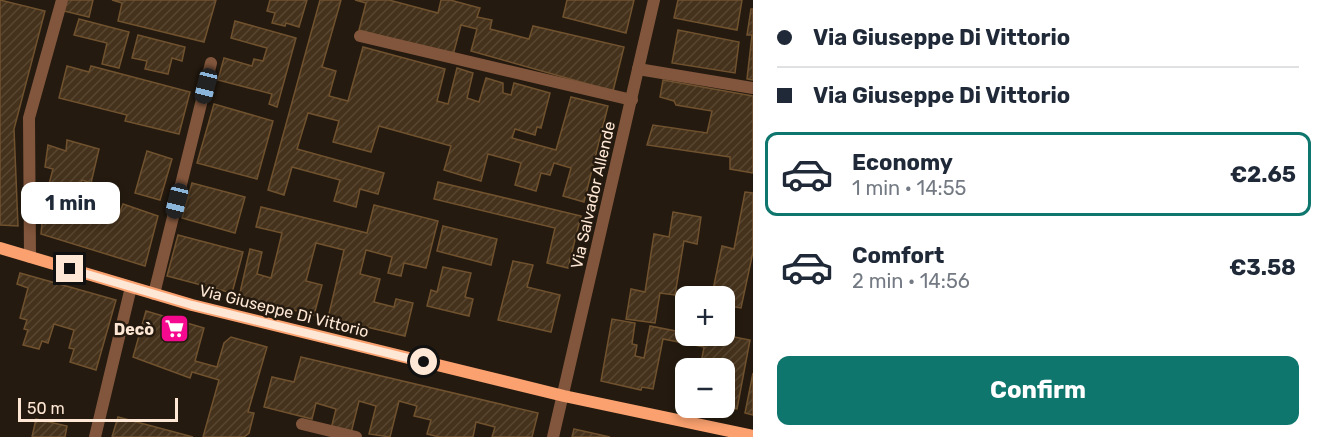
<!DOCTYPE html>
<html lang="en">
<head>
<meta charset="utf-8">
<style>
  body { margin:0; font-family:Rubik,sans-serif; background:#f6f6f7; color:#1f2937; height:100vh; display:flex; flex-direction:column; font-size:22px; white-space:nowrap }
  * { box-sizing:border-box; margin:0 }
  p { font-size:20px; color:#747a83 }
  .icon { flex:none; width:33px; height:33px; fill:none; stroke:currentColor; stroke-width:2; stroke-linecap:round; stroke-linejoin:round }
  .map { position:relative; flex:1; overflow:hidden }
  .panel { display:flex; flex-direction:column; background:#fff; width:570px }
  .panel>* { flex:none }
  .guide { display:grid; align-content:center; height:132px; padding:0 24px; background:#fff }
  .tools { position:absolute; left:675px; top:286px; display:grid; gap:12px }
  .tools a { display:grid; place-items:center; width:60px; height:60px; border-radius:12px; background:#fff; box-shadow:0 3px 9px #0003; font-size:30px }
  .scale { position:absolute; left:18px; bottom:15px; width:160px; box-sizing:border-box; padding-left:6px; border:3px solid #fee7d4; border-top:0; font-size:16px; line-height:21px; white-space:nowrap; color:#fee7d4; -webkit-text-stroke:4px #241a0f; paint-order:stroke }
  .end { position:absolute; width:27px; height:27px; margin:-14px; border:8px solid #fee7d4; background:#111; box-shadow:0 0 0 3px #111 }
  .from { border-radius:50% }
  .bubble { position:absolute; height:42px; border-radius:12px; background:#fff; box-shadow:0 3px 9px #0003; font-size:20px; font-weight:700; line-height:42px; text-align:center }
  .car { position:absolute; width:18px; height:36px; margin:-18px -9px; border-radius:8px; box-shadow:0 0 4px 2px #0007; background:linear-gradient(#222 24%,#8ab4d8 0 40%,#222 0 76%,#8ab4d8 0 86%,#222 0) }
  .guide b { display:flex; align-items:center; gap:21px; height:57px; font-size:22px }
  .guide b+b { border-top:2px solid #e0e1e3 }
  .guide i { width:15px; height:15px; background:#1f2937 }
  ul { padding:0; list-style:none }
  li { display:flex; align-items:center; gap:18px; height:84px; margin:0 12px 9px; padding:0 12px; border:3px solid transparent; border-radius:12px }
  li div { flex:1 }
  li b { display:block; font-size:22px }
  li em { font-style:normal; font-weight:700 }
  li.selected { border-color:#0f766e }
  li>.icon { width:54px; height:54px; stroke-width:1.5 }
  .cta { display:flex; gap:12px; margin-top:auto; padding:12px 24px }
  .cta a { flex:1; height:69px; border-radius:12px; background:#0f766e; color:#fff; font-size:24px; font-weight:700; line-height:69px; text-align:center }
  main { display:flex; flex:1; min-height:0 }
  .map>svg:first-child { display:block }
</style>
</head>
<body>
<main>
<div class="map">
<svg width="753" height="437" viewBox="0 0 753 437">
  <defs>
    <pattern id="building-hatch" width="6" height="6" patternUnits="userSpaceOnUse" patternTransform="scale(1.5)"><rect width="6" height="6" fill="#45321c"/><path d="M-1 1l2-2M0 6l6-6M5 7l2-2" fill="none" stroke="#584631"/></pattern>
  </defs>
  <rect width="100%" height="100%" fill="#241a0f"/>
  <g fill="url(#building-hatch)" stroke="#70522f" stroke-width="1.5">
    <path d="M0,0L45,11L14,129L18,226L0,225Z"/>
    <path d="M67,0H93L89,17L64,11Z"/>
    <path d="M112,0H216L204,42L118,21L122,3Z"/>
    <path d="M270,0H307L299,27L286,23L285,26L272,23L275,13L267,11Z"/>
    <path d="M320,0H341L322,67L336,71L329,96L348,101L363,47L445,69L437,101L448,104L457,68L473,73L467,98L479,102L486,78L503,83V93L511,95L514,83L550,93L541,128L537,127L535,135L515,129L512,138L556,150L571,97L608,106L584,202L563,196L571,168L554,163L550,175L541,173L536,191L515,185L521,163L488,154L481,181L444,170L451,146L379,126L371,152L333,142L339,121L308,113L297,149L384,173L378,194L360,189L356,207L334,201L340,180L292,167L284,195L268,190Z"/>
    <path d="M355,0H389L438,13L441,0H450L480,8L477,17L492,20L490,29L529,39L533,26L624,47L613,91L471,51L477,29L461,25L453,55L359,30L366,3Z"/>
    <path d="M567,0H634L626,33L563,17Z"/>
    <path d="M678,0H742L737,30L674,18Z"/>
    <path d="M751,9H753V80L747,79L752,35H747Z"/>
    <path d="M79,19L129,32L119,68L102,64L107,43L74,35Z"/>
    <path d="M235,21L296,38L277,107L269,104L272,94L218,80L224,58L252,66L254,59L263,61L267,48L231,38Z"/>
    <path d="M678,30L739,42L735,73L672,63Z"/>
    <path d="M138,35L185,47L182,61L172,58L168,74L145,69L147,61L132,58Z"/>
    <path d="M67,66L89,72L91,66L190,92L179,134L125,121L127,115L59,98Z"/>
    <path d="M663,80L753,96V173L730,169V157L647,145L653,125L707,133L712,111L676,105L674,101L660,97Z"/>
    <path d="M214,104L273,121L257,179L197,163Z"/>
    <path d="M67,140L99,149L91,183L82,180L79,188L90,194L87,203L74,198L71,210L99,219L101,212L118,217L123,204L158,216L145,266L41,234L44,203L53,169L45,167L48,145L66,151Z"/>
    <path d="M147,151L172,159L160,200L135,193Z"/>
    <path d="M438,182L581,216L568,268L547,263L555,228L434,199Z"/>
    <path d="M192,183L245,197L235,233L182,218Z"/>
    <path d="M745,192L753,193V252L741,308L729,306L724,328V297H698L700,288L713,290L722,246L734,249Z"/>
    <path d="M374,205L438,221L426,268L404,263L401,276L388,273L392,257L366,250L360,274L380,279L374,302L394,307L396,299L413,303L405,336L328,318L344,250L316,243L306,281L322,285L314,315L239,297L250,249L262,252L257,274L271,278L282,233L256,227L261,207L367,233Z"/>
    <path d="M673,212L701,217L697,244L684,241L675,295L660,293L655,323L626,319L631,289L645,292L654,234L669,237Z"/>
    <path d="M443,226L497,239L491,265L437,251Z"/>
    <path d="M178,235L243,252L232,293L167,276Z"/>
    <path d="M513,261L533,265L527,287L560,295L551,332L498,320Z"/>
    <path d="M443,267L471,273L465,297L473,299L469,316L427,306L431,290L437,292Z"/>
    <path d="M20,273L116,300L96,370L70,362L74,349L69,348L74,330L54,324L48,343L42,341L39,349L23,345L28,330L24,329L27,320L20,318L28,288L17,284Z"/>
    <path d="M146,311L204,328L195,361L217,367L224,343L231,337L267,347L248,412L254,413L249,433L244,437H203L219,380L192,372L190,378L133,357Z"/>
    <path d="M679,316L686,318V336L724,335L750,340L737,409L724,407V369H700L704,347L663,339L653,389L642,387L641,390L601,381L612,319L635,323L632,344L637,345L635,356L644,358L650,326L676,331Z"/>
    <path d="M301,357L538,413L532,437H492L495,427L476,422L473,437H439L427,434L431,420L414,416L417,406L399,401L390,437L369,434L376,406L359,401L351,433L331,429L336,409L316,403L312,419L264,407L272,377L294,382Z"/>
    <path d="M753,373V415L745,413Z"/>
    <path d="M118,417L193,437H112Z"/>
    <path d="M36,419L67,426L65,437H32Z"/>
    <path d="M574,429L610,437H572Z"/>
  </g>
  <g fill="none" stroke-linecap="round" stroke-linejoin="round">
    <g stroke="#82563c" stroke-width="12">
      <path d="M360,36L632,100"/>
      <path d="M638,69L753,88"/>
      <path d="M30,257L29,118L62,0"/>
      <path d="M154,294L211,63"/>
      <path d="M302,424L356,437"/>
      <path d="M95,437L131,287"/>
      <path d="M553,437L654,0"/>
    </g>
    <path stroke="#faa16f" stroke-width="12" d="M0,248L192,305L564,396L753,436"/>
  </g>
  <g fill="none" stroke-linecap="round" stroke-linejoin="round">
    <path stroke="#fee7d4" stroke-width="8" d="M70,269L192,305L424,362"/>
  </g>
  <defs>
    <symbol id="supermarket-square" viewBox="-11 -11 22 22"><rect x="-9" y="-9" width="18" height="18" rx="4" fill="#f5098e" stroke="#241a0f"/><path d="M-6-5.5h2.5l.6 2H6L4.5 2H-2.5L-4.4-4H-6ZM-1.5 3.2a1.3 1.3 0 1 0 .1 0ZM3 3.2a1.3 1.3 0 1 0 .1 0Z" fill="#fff"/></symbol>
  </defs>
  <g fill-rule="evenodd">
    <use href="#supermarket-square" x="158" y="312" width="33" height="33"/>
  </g>
  <g text-anchor="middle" dominant-baseline="central" stroke-width="5" stroke-linejoin="round" paint-order="stroke">
    <g font-size="16" fill="#fee7d4" stroke="#241a0f">
      <text transform="translate(593 195) rotate(-77)">Via Salvador Allende</text>
      <text transform="translate(284 311) rotate(14)">Via Giuseppe Di Vittorio</text>
    </g>
    <g font-size="16" font-weight="bold" fill="#fee7d4" stroke="#241a0f" text-anchor="end">
      <text x="154" y="329">Decò</text>
    </g>
  </g>
</svg>
<div class="tools">
<a>+</a>
<a>−</a>
</div>
<div class="scale">50 m</div>
<i class="end from" style="left:424px;top:362px"></i>
<i class="end" style="left:70px;top:269px"></i>
<div class="bubble" style="left:21px;top:182px;width:99px">1 min</div>
<i class="car" style="left:206px;top:86px;rotate:194deg"></i>
<i class="car" style="left:177px;top:201px;rotate:194deg"></i>
</div>
<section class="panel">
<div class="guide">
<b><i class="from"></i>Via Giuseppe Di Vittorio</b>
<b><i></i>Via Giuseppe Di Vittorio</b>
</div>
<ul>
<li class="selected"><svg class="icon" aria-label="car" viewBox="0 0 24 24"><path d="M5 17H2v-5l4-1 3-4h7l3 4 3 1v5h-3M9 17h6M6 11h13"/><circle cx="7" cy="17" r="2"/><circle cx="17" cy="17" r="2"/></svg><div><b>Economy</b><p>1 min · 14:55</p></div><em>€2.65</em></li>
<li><svg class="icon" aria-label="car" viewBox="0 0 24 24"><path d="M5 17H2v-5l4-1 3-4h7l3 4 3 1v5h-3M9 17h6M6 11h13"/><circle cx="7" cy="17" r="2"/><circle cx="17" cy="17" r="2"/></svg><div><b>Comfort</b><p>2 min · 14:56</p></div><em>€3.58</em></li>
</ul>
<div class="cta"><a>Confirm</a></div>
</section>
</main>
</body>
</html>
